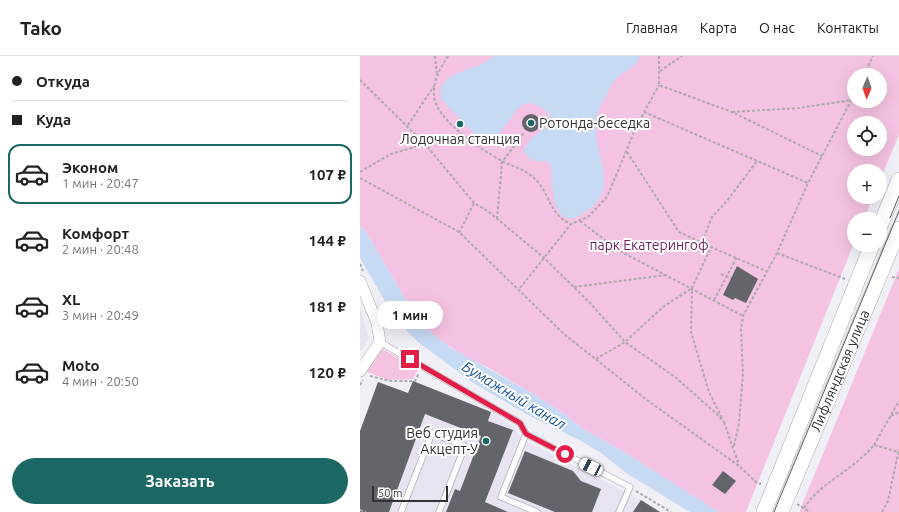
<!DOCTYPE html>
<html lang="ru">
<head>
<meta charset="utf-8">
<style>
  body { margin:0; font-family:Ubuntu,sans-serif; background:#f2f2f2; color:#202124; height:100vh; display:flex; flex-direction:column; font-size:15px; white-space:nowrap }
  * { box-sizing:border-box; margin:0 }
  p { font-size:13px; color:#757577 }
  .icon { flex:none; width:22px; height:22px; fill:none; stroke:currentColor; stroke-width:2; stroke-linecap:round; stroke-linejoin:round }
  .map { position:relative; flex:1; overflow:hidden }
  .sheet { display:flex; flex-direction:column; background:#fff; width:360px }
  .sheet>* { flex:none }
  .top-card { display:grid; align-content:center; height:88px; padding:0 12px; background:#fff }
  .needle { width:26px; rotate:182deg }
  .tools { position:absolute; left:487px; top:12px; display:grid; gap:8px }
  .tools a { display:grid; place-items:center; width:40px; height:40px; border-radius:50%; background:#fff; box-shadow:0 4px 16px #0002; font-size:20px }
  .scale { position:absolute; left:12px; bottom:10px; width:76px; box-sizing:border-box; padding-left:4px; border:2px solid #333234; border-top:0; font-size:11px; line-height:14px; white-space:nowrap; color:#333234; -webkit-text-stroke:3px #fff; paint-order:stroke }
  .end { position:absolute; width:18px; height:18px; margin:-9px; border:5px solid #e11d48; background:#fff; box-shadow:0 0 0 2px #fff }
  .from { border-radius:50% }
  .bubble { position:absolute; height:28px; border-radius:14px; background:#fff; box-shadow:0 4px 16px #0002; font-size:13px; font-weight:600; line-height:28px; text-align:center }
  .car { position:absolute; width:12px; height:24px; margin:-12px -6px; border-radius:5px; box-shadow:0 0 3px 1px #0007; background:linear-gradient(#fff 24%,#345 0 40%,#fff 0 76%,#345 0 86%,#fff 0) }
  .top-card b { display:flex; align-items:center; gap:14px; height:38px; font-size:15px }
  .top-card b+b { border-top:1px solid #e0e0e0 }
  .top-card i { width:10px; height:10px; background:#202124 }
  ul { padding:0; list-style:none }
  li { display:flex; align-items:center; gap:12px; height:60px; margin:0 8px 6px; padding:0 4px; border:2px solid transparent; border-radius:12px }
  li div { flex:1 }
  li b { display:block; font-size:15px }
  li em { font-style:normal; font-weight:600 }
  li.current { border-color:#1a6764 }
  li>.icon { width:36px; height:36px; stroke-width:1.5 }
  .cta { display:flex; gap:8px; margin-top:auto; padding:8px 12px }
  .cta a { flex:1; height:46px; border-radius:24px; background:#1a6764; color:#fff; font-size:16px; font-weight:600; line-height:46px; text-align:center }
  header { display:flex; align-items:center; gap:24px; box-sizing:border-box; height:56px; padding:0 20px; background:#fff; border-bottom:1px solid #e0e0e0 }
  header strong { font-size:19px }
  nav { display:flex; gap:22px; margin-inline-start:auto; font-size:14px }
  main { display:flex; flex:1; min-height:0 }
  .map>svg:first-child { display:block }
</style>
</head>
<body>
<header>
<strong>Tako</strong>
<nav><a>Главная</a><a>Карта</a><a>О нас</a><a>Контакты</a></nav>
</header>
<main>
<section class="sheet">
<div class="top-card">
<b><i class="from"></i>Откуда</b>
<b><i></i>Куда</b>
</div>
<ul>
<li class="current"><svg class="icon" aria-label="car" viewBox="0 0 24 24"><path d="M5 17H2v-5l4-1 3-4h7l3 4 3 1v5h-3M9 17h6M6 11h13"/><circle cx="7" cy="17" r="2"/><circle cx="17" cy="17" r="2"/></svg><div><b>Эконом</b><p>1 мин · 20:47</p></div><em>107 ₽</em></li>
<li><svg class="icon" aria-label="car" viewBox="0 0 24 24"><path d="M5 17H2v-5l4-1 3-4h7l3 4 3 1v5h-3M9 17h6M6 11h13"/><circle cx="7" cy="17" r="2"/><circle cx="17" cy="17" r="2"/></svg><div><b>Комфорт</b><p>2 мин · 20:48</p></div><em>144 ₽</em></li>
<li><svg class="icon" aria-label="car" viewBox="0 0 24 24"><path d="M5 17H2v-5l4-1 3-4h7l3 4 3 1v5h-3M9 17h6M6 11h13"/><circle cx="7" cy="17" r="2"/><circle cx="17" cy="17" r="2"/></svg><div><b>XL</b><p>3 мин · 20:49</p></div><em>181 ₽</em></li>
<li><svg class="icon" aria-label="car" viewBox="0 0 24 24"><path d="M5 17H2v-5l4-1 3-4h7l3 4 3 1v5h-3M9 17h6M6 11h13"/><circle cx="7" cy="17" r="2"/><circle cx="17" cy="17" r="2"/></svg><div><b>Moto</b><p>4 мин · 20:50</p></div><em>120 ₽</em></li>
</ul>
<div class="cta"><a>Заказать</a></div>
</section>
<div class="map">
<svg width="539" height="456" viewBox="0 0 539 456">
  <rect width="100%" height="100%" fill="#f1eff6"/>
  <g fill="#e7e3f1">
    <path d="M0,251L9,284L0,296Z"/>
    <path d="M53,325L132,356L154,372L162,383L281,444L301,456H0V375L18,326L48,337Z"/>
  </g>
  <g fill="#f4c2e2" fill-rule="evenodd">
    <path d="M0,0H539V79L520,124V115H494V141H513L504,163H494V187L386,456H358L267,398L220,371L206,359L170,336L127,311L109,303L72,279L60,268L6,176L0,170ZM494,19H520V45H494ZM494,67H520V93H494Z"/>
    <path d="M539,213V456H440L441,451Z"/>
    <path d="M21,292L58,313L53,323L28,324L7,316Z"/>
  </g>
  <g fill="#c6daf3">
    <path d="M133,0H280C276,14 263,14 255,24C251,29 243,45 240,51C222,91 270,131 221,159C192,176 192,126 191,109L187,105C176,106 171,105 164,96C168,78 190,74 190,63C190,57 186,55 181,52C150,28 150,100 114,78L82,44C72,14 121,16 133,0Z"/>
    <path d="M0,170L6,176L60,268L91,292L170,336L206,359L220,371L267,398L359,456H330L266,417L241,397L221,385L168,359L112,326L59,287L43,271L26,247L0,202Z"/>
  </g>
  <g fill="#63656a">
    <circle cx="171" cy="67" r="9"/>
    <path d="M377,210L398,223L386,247L375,242L373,244L363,239Z"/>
    <path d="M53,325L131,356L128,365L153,374L125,446L148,456H86L95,433L100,435L121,380L65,358L29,456H0V375L18,326L48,337Z"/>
    <path d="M165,395L213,415L221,425L241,433L232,456H195L148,437Z"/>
    <path d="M363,415L376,425L365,438L352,429Z"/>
    <path d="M281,444L300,456H273Z"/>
  </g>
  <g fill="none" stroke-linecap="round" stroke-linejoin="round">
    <defs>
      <g id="lane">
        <path d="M20,286L160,367L166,378"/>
        <path d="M41,456L72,377L105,390L79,456"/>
        <path d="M177,456L141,441L166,378L270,431L259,456"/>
      </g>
      <path id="street" d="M0,225L17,267L20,286L0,315"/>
      <g id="secondary">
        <path d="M520,170L539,124"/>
        <path d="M404,456L512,189"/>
        <path id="s1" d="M421,456L539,173"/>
      </g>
    </defs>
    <use href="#lane" stroke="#aeadb3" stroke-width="7"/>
    <use href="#street" stroke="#aeadb3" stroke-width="12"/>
    <use href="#secondary" stroke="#aeadb3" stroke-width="16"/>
    <g stroke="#acaaaf" stroke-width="2" stroke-dasharray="3 2" stroke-linecap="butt">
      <path d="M75,0L77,19"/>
      <path d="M88,0C80,13 73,24 74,39C74,63 123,95 142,105C151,110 161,112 169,118C191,133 186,157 211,168"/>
      <path d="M299,0V29L372,56L462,100"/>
      <path d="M300,15L322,0"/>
      <path d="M504,19L513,0"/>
      <path d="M0,24L65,88L114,147L129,156L183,201L230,247L265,286L315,321L358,359L364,366"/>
      <path d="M284,56L448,127"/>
      <path d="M372,56L439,52L492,44"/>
      <path d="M48,69L74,30"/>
      <path d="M267,96L319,176L351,191"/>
      <path d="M0,116L31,98L65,88"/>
      <path d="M0,122L99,176L204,278L287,344L379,410L397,427L401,428"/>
      <path d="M137,163L142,106L164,77"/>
      <path d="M220,165L258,194L383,260"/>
      <path d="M99,177L114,147"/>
      <path d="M342,186L352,161L367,145L397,105"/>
      <path d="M417,197L485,223"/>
      <path d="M0,208L3,215"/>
      <path d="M361,218L371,222"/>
      <path d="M532,221L539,222"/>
      <path d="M214,231L306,219"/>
      <path d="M160,232L211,168L228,161L247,141L277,69L299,29"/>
      <path d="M354,244L377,201"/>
      <path d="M236,303L265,286L303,251L332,232"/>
      <path d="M10,320L29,325H55L59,317"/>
      <path d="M0,329L3,324"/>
      <path d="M531,360L539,356"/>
      <path d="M362,362L349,336L331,276L332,232L351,191L406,215"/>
      <path d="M364,366L379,409"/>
      <path d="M514,389L539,345"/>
      <path d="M374,390L379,367L383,318L381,273L383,260L417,197L448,127L494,39"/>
      <path d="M276,435L311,456"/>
      <path d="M437,448L450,456"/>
      <path d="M444,452C462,425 494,414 514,389L539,396"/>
      <path d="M0,454L6,456"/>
      <path d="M522,456L528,445L539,393"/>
    </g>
    <use href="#lane" stroke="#fff" stroke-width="5.5"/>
    <use href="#street" stroke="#fff" stroke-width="11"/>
    <use href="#secondary" stroke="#fff" stroke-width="15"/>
    <g stroke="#5c5a5d" stroke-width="1">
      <path d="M530,162L539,140"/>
      <path d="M414,456L539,155"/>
    </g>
  </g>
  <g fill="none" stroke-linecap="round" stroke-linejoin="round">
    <path stroke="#e11d48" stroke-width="5" d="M50,303L160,367L166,378L205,398"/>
  </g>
  <g fill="#1a6764" stroke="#fff" stroke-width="1.5">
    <circle cx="171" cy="67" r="4"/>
    <circle cx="100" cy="68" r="4"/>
    <circle cx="126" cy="385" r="4"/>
  </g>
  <g text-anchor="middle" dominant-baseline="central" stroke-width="4" stroke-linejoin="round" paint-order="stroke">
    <g font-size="14" fill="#333234" stroke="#fff" text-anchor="start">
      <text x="179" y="67">Ротонда-беседка</text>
      <text x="100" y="83" text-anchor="middle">Лодочная станция</text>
      <text x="118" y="377" text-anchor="end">Веб студия<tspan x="118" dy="16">Акцепт-У</tspan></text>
    </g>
    <g font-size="14" fill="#6e1e5a" stroke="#fff">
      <text x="289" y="189">парк Екатерингоф</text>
    </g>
    <g font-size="14" fill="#333234" stroke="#fff">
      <text stroke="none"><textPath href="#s1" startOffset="153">Лифляндская улица</textPath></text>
    </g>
    <g font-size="15" font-style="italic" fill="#16559d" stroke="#fff">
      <text transform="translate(154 339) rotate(31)">Бумажный канал</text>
    </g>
  </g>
</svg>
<div class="tools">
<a><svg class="needle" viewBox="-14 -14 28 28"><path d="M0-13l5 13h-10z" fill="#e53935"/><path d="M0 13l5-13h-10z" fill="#757577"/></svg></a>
<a><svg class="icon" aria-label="locate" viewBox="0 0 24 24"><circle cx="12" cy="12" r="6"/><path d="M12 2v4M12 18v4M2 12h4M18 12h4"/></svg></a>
<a>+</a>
<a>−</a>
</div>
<div class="scale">50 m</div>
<i class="end from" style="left:205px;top:398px"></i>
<i class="end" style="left:50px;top:303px"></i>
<div class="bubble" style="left:17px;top:245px;width:66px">1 мин</div>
<i class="car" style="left:231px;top:411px;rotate:297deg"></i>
</div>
</main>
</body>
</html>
